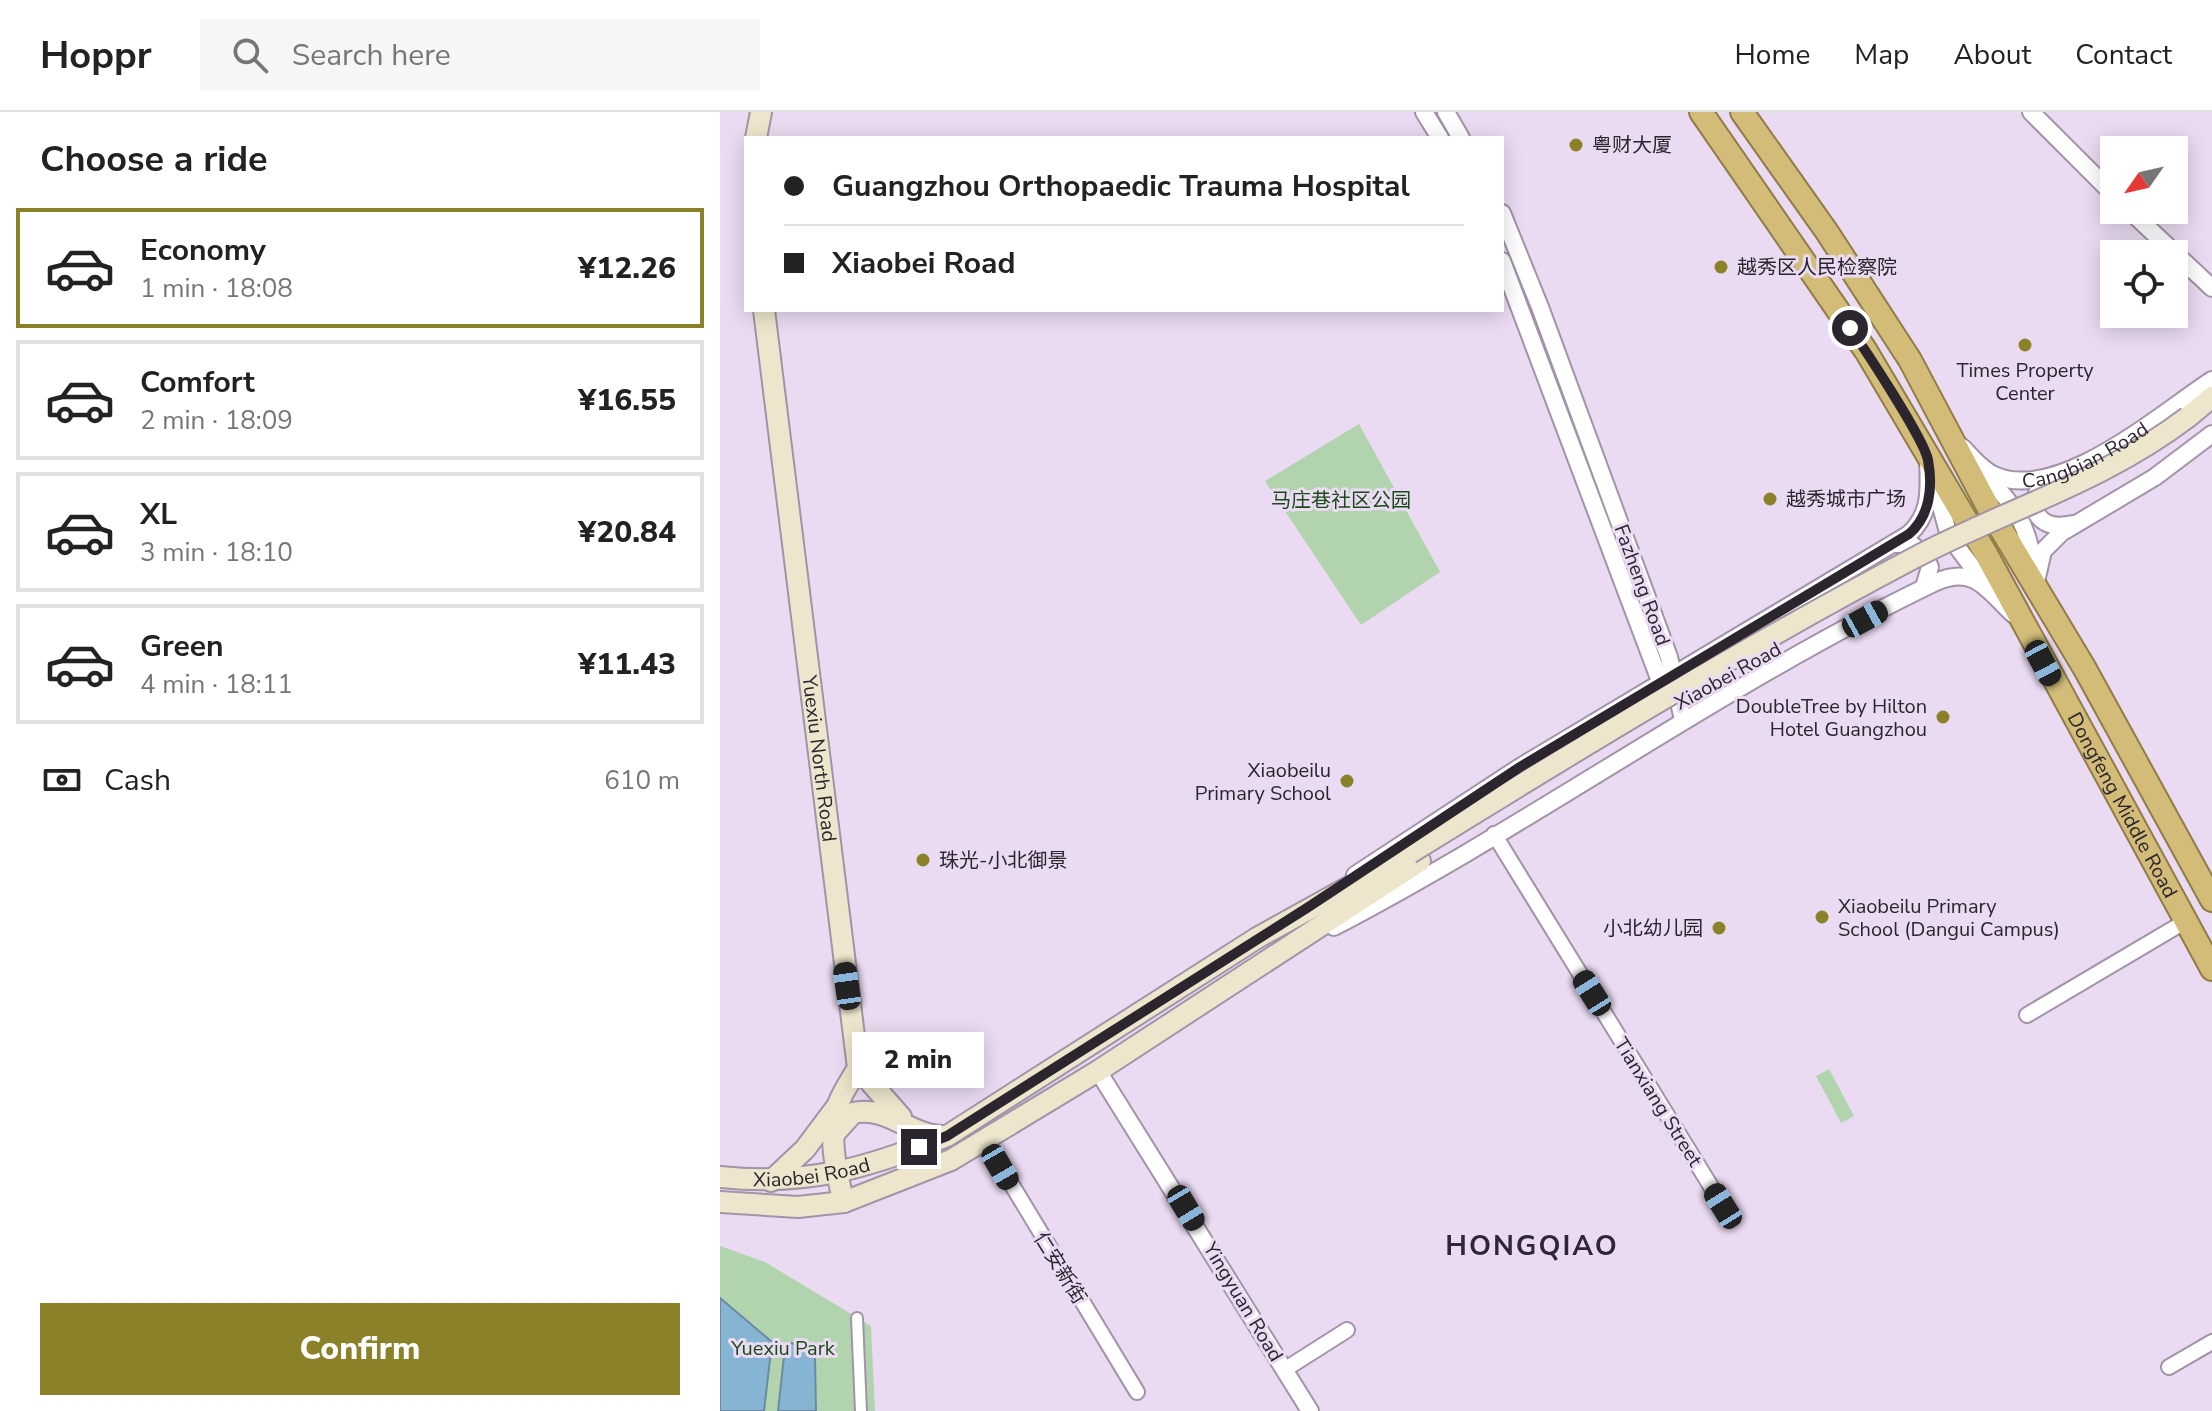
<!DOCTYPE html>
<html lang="en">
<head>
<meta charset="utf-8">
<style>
  body { margin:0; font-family:"Nunito Sans","Noto Sans SC",sans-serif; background:#f6f6f6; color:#222; height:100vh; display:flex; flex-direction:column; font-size:30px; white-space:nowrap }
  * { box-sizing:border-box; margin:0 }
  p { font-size:26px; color:#767676 }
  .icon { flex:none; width:44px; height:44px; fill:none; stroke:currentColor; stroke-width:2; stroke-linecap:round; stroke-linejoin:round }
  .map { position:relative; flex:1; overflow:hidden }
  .details { display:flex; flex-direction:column; background:#fff; width:720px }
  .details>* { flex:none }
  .top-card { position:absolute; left:24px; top:24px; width:760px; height:176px; border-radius:0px; box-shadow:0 4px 20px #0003; display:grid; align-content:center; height:176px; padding:0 40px; background:#fff }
  .needle { width:52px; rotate:236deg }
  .controls { position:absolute; left:1380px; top:24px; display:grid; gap:16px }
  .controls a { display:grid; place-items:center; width:88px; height:88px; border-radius:0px; background:#fff; box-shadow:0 4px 20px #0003; font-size:40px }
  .end { position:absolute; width:36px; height:36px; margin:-18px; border:10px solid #2b252e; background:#fff; box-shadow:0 0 0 4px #fff }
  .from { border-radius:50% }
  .bubble { position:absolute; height:56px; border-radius:0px; background:#fff; box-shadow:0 4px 20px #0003; font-size:26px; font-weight:800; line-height:56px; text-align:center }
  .car { position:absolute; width:24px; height:48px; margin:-24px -12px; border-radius:10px; box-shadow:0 0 6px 2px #0007; background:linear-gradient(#222 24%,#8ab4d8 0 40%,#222 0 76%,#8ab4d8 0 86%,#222 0) }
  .top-card b { display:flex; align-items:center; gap:28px; height:76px; font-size:30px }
  .top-card b+b { border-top:2px solid #e0e0e0 }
  .top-card i { width:20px; height:20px; background:#222 }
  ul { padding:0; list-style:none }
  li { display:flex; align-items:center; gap:24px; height:120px; margin:0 16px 12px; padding:0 24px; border:4px solid #e0e0e0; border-radius:0px }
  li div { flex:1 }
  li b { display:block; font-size:30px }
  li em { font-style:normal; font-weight:800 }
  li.on { border-color:#8b8129 }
  li>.icon { width:72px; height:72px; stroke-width:1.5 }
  h2 { padding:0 40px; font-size:36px; line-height:96px }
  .pay { display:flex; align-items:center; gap:20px; height:88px; padding:0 40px; font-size:30px }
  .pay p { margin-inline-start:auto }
  .primary-button { display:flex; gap:16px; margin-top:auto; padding:16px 40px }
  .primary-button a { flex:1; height:92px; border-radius:0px; background:#8b8129; color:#fff; font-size:32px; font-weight:800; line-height:92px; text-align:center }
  header { display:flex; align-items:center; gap:48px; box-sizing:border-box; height:112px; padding:0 40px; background:#fff; border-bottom:2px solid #e0e0e0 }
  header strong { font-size:38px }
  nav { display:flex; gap:44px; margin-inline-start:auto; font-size:28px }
  .search { width:560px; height:72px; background:#f6f6f6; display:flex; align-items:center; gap:20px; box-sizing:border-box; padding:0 28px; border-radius:0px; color:#767676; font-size:30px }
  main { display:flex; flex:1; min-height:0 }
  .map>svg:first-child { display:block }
</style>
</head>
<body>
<header>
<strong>Hoppr</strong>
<div class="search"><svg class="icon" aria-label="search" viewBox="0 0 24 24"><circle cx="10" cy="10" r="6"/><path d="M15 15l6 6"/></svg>Search here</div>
<nav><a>Home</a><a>Map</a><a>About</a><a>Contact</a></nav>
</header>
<main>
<section class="details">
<h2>Choose a ride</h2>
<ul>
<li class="on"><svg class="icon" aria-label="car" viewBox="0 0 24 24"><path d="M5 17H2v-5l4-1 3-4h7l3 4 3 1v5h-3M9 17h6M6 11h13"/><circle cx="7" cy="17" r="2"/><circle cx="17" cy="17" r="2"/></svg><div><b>Economy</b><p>1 min · 18:08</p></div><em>¥12.26</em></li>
<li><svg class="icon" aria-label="car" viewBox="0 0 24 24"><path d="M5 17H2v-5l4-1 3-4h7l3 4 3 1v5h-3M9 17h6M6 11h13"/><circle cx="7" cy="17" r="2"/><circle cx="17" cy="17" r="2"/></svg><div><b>Comfort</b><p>2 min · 18:09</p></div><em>¥16.55</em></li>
<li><svg class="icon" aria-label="car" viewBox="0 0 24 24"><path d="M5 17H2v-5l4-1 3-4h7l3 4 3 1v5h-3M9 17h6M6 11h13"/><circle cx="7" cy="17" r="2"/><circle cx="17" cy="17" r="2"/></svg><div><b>XL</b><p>3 min · 18:10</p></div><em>¥20.84</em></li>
<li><svg class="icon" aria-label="car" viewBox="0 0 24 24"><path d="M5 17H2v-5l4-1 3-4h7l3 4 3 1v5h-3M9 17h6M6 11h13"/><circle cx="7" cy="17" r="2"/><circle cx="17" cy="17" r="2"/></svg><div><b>Green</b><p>4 min · 18:11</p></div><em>¥11.43</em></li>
</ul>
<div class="pay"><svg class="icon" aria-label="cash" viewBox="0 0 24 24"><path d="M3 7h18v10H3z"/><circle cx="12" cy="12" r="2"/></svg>Cash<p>610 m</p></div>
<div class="primary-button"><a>Confirm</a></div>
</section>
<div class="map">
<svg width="1492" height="1299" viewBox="0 0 1492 1299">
  <rect width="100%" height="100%" fill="#ebdbf2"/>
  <g fill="#b1d4ae">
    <path d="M639,312L720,460L641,513L545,369Z"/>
    <path d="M1109,957L1134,1004L1121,1011L1096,964Z"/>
    <path d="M0,1134L45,1150L151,1214L155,1299H0Z"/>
  </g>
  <g fill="#86b4d3" stroke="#6b89a2" stroke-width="2">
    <path d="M0,1186L52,1230L44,1299H0Z"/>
    <path d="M72,1231L95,1245L96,1299H58L65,1235Z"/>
  </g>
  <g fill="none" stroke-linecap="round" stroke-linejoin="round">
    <defs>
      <path id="pedestrian" d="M137,1206L141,1299"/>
      <g id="minor">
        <path d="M774,722L1003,1094"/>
        <path d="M1307,903L1466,809"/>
        <path d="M266,1030L417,1280"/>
        <path d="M1449,1255L1492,1230"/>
        <path d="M564,1258L627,1218"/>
      </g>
      <g id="tertiary">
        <path d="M704,0L720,26"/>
        <path d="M726,0L741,26"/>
        <path d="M1311,0L1394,83"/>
        <path d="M1409,98L1492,176"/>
        <path d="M782,101L820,195L949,545L963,608"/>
        <path d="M782,149L943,577"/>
        <path id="s1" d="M1242,335C1252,345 1262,358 1274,363C1338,392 1441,301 1492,268"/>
        <path d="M1265,364C1294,391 1310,416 1313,456"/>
        <path d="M1215,372L1229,424L1262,468"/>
        <path d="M1317,381L1313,394C1320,414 1335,416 1353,412"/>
        <path d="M1176,432H1191L1204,442L1210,455L1204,475"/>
        <path d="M1315,474L1323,439L1341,421L1435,365L1492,322"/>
        <path d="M635,763L800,655L1189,422C1212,401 1209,376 1208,347"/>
        <path d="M614,815C819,708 1007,570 1216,470C1255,453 1267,478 1294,503"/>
        <path d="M378,959L590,1299"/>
      </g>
      <g id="secondary">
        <path d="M36,26L41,0"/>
        <path id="s2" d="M44,198L138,956C131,968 121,982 117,995C108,1024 116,1061 124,1090"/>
        <path d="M1468,305L1492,285"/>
        <path d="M138,956L181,1005"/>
        <path d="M114,1022L133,1001C167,993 190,1024 223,1024"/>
        <path id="s3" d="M0,1065C87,1074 148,1056 227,1024L537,826L676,749"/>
        <path d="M51,1069L85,1037L115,997"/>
        <path d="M0,1090L78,1095L124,1090L231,1048L378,959L700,749"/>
      </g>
      <g id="trunk">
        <path id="s4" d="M981,0L1146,239L1265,440L1492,857"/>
        <path d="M1022,0L1107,120L1190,248L1268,395L1365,557L1492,788"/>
      </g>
    </defs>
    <use href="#pedestrian" stroke="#a293a8" stroke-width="14"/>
    <use href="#minor" stroke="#a293a8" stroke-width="18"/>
    <use href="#tertiary" stroke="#a293a8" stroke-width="20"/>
    <use href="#secondary" stroke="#a293a8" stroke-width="24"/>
    <use href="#trunk" stroke="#907c48" stroke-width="26"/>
    <use href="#pedestrian" stroke="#fff" stroke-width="10"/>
    <use href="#minor" stroke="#fff" stroke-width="14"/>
    <use href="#tertiary" stroke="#fff" stroke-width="16"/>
    <use href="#secondary" stroke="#eee6cc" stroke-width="20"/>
    <use href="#trunk" stroke="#d2bc78" stroke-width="22"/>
    <defs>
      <path id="secondary-bridge" d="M690,741C855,639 1021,537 1194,446C1289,396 1381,371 1468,305"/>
    </defs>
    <use href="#secondary-bridge" stroke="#a293a8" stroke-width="24" stroke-linecap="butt"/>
    <use href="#secondary-bridge" stroke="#eee6cc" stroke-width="20"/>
  </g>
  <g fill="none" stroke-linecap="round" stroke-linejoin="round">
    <path stroke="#2b252e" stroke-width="10" d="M199,1035L227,1024L590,794L800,655L1189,422C1210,404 1213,375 1208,348C1204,327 1146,239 1130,216"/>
  </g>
  <g fill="#8b8129" stroke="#ebdbf2" stroke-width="3">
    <circle cx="856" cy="33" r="8"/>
    <circle cx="1001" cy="155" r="8"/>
    <circle cx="1305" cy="233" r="8"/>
    <circle cx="1050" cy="387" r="8"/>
    <circle cx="1223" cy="605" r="8"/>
    <circle cx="627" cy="669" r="8"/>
    <circle cx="203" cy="748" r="8"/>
    <circle cx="1102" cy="805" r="8"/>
    <circle cx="999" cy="816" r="8"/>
  </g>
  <g text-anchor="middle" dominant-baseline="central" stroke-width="6" stroke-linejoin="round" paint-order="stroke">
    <g font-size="20" fill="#2b252e" stroke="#ebdbf2" text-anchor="start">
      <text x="872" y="33">粤财大厦</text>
      <text x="1017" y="155">越秀区人民检察院</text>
      <text x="1305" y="258" text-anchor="middle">Times Property<tspan x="1305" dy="23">Center</tspan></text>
      <text x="1066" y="387">越秀城市广场</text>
      <text x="1207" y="594" text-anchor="end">DoubleTree by Hilton<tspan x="1207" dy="23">Hotel Guangzhou</tspan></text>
      <text x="611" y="658" text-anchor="end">Xiaobeilu<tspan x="611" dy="23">Primary School</tspan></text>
      <text x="219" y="748">珠光-小北御景</text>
      <text x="1118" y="794">Xiaobeilu Primary<tspan x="1118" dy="23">School (Dangui Campus)</tspan></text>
      <text x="983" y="816" text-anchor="end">小北幼儿园</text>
    </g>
    <g font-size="20" fill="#2b252e" stroke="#ebdbf2">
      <text stroke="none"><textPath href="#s1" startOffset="140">Cangbian Road</textPath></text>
      <text transform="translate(922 473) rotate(70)">Fazheng Road</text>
      <text transform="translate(1008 564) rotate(-29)">Xiaobei Road</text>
      <text stroke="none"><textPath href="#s2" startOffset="452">Yuexiu North Road</textPath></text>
      <text stroke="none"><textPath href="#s4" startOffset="812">Dongfeng Middle Road</textPath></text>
      <text transform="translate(938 990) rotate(58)">Tianxiang Street</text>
      <text stroke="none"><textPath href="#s3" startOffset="92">Xiaobei Road</textPath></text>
      <text transform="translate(340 1156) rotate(58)">仁安新街</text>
      <text transform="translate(523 1190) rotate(59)">Yingyuan Road</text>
    </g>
    <g font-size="20" fill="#1a4b19" stroke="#ebdbf2">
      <text x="621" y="388">马庄巷社区公园</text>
      <text x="63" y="1236">Yuexiu Park</text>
    </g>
    <g font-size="28" font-weight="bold" letter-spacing="2" fill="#312536" stroke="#ebdbf2">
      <text x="812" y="1134">HONGQIAO</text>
    </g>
  </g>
</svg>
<div class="controls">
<a><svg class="needle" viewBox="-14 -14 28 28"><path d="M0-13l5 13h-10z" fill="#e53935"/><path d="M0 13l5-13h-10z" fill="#767676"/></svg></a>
<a><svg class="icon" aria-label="locate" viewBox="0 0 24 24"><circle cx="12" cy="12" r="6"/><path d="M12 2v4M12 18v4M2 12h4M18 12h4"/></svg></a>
</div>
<i class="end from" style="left:1130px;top:216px"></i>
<i class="end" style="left:199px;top:1035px"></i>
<div class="bubble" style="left:132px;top:920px;width:132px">2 min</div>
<i class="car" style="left:1145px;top:507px;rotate:61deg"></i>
<i class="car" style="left:1323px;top:551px;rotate:152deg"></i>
<i class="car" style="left:127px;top:874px;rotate:352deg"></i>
<i class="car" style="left:872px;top:881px;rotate:328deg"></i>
<i class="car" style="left:280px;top:1055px;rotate:150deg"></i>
<i class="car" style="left:1003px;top:1094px;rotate:328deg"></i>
<i class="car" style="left:466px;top:1096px;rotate:149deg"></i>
<div class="top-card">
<b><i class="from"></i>Guangzhou Orthopaedic Trauma Hospital</b>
<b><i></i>Xiaobei Road</b>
</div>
</div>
</main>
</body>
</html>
